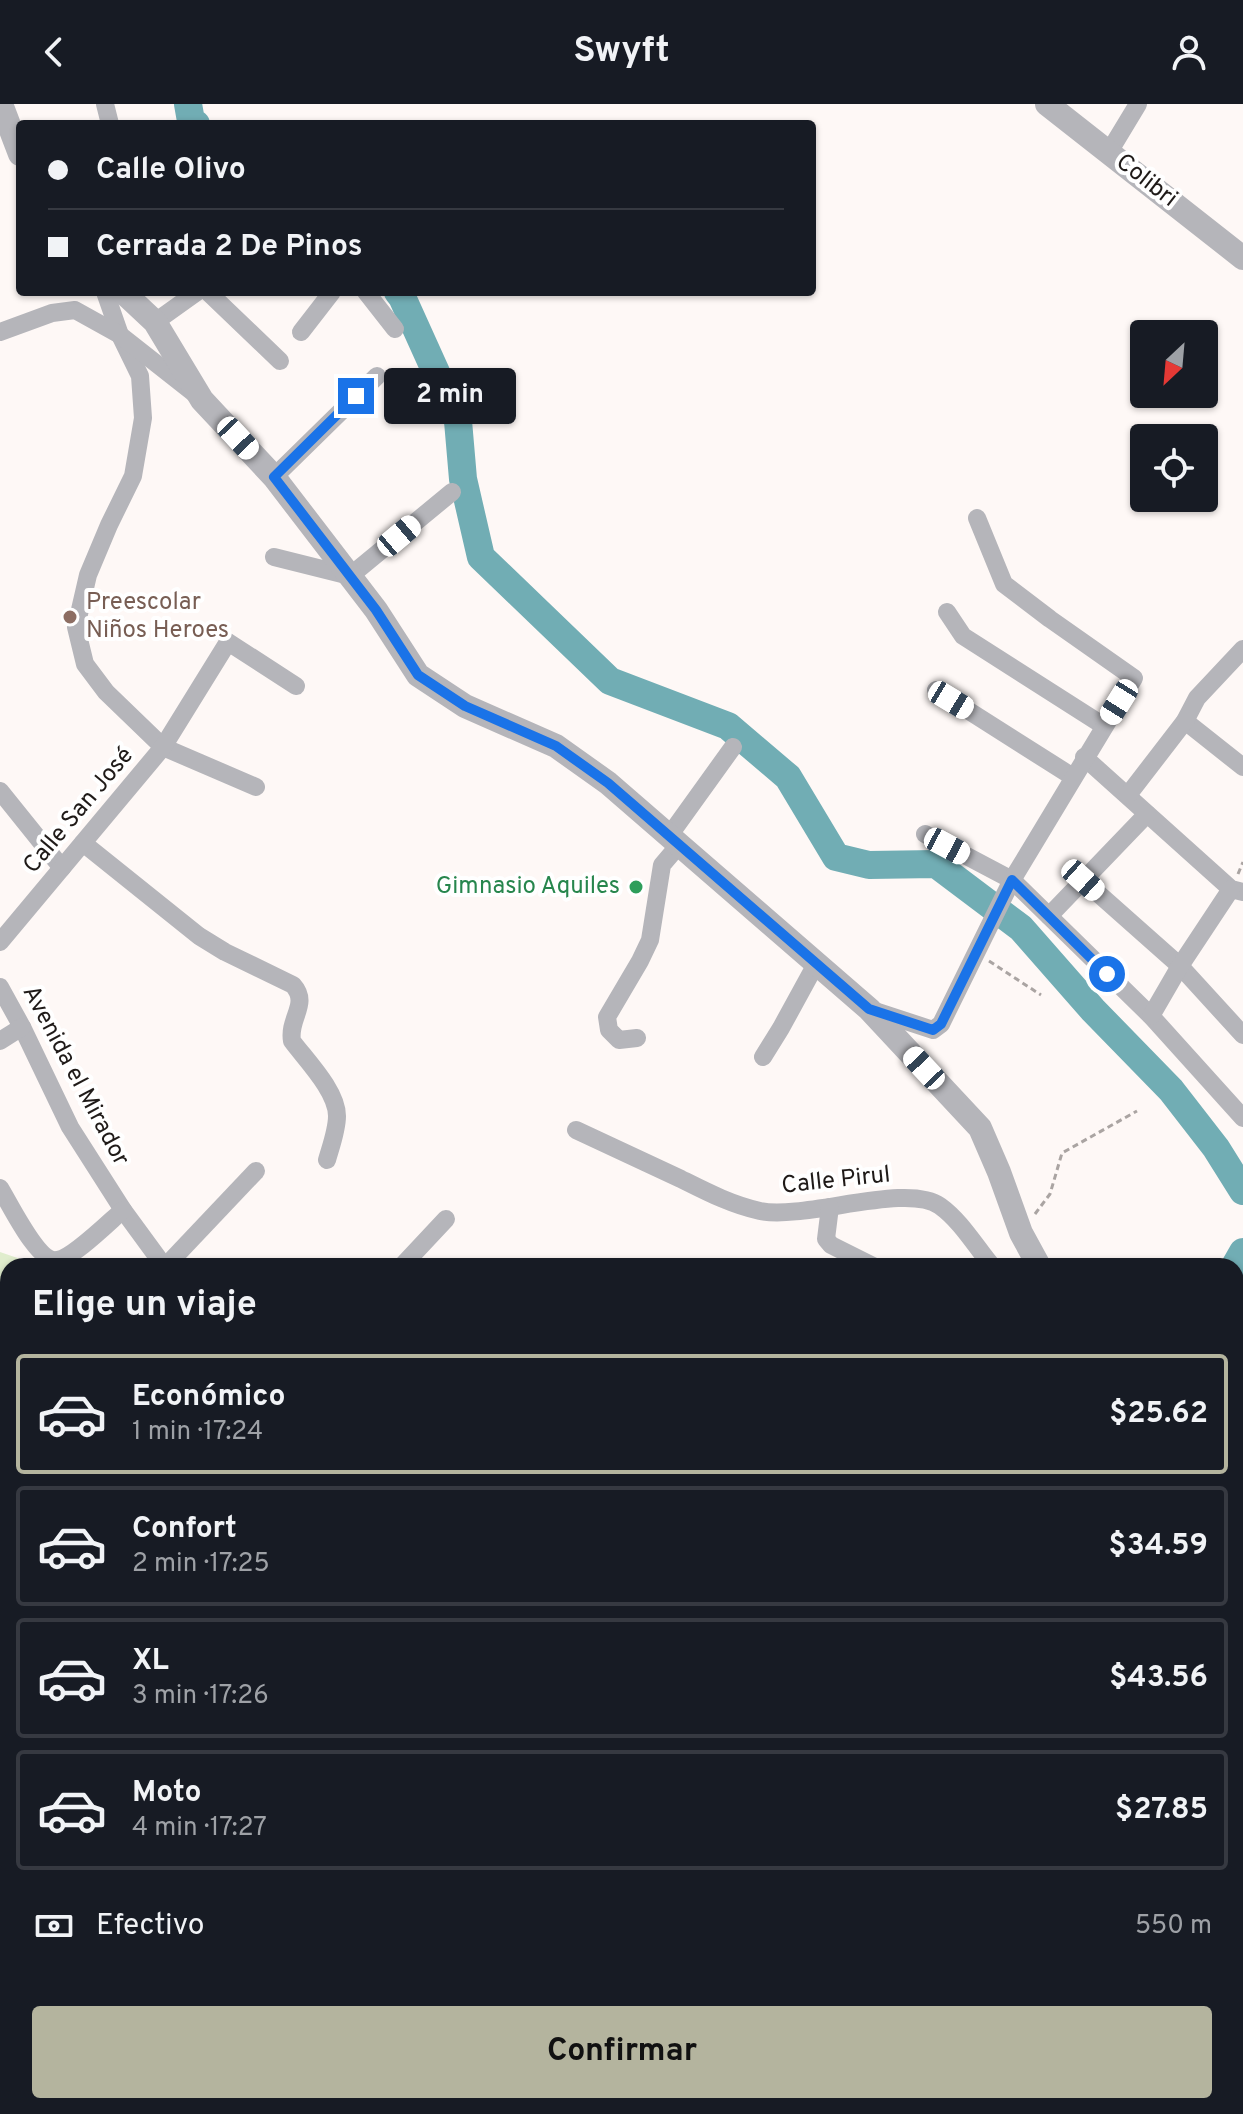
<!DOCTYPE html>
<html lang="es">
<head>
<meta charset="utf-8">
<style>
  body { margin:0; font-family:Overpass,sans-serif; background:#20242c; color:#f1f3f6; height:100vh; display:flex; flex-direction:column; font-size:30px; white-space:nowrap }
  * { box-sizing:border-box; margin:0 }
  p { font-size:26px; color:#9ea1a6 }
  .icon { flex:none; width:44px; height:44px; fill:none; stroke:currentColor; stroke-width:2; stroke-linecap:round; stroke-linejoin:round }
  .map { position:relative; flex:1; overflow:hidden }
  .sheet { position:absolute; left:0px; top:1154px; width:1244px; height:856px; display:flex; flex-direction:column; background:#171b24; border-radius:24px 24px 0 0; box-shadow:0 2px 6px #0004 }
  .sheet>* { flex:none }
  .banner { position:absolute; left:16px; top:16px; width:800px; height:176px; border-radius:8px; box-shadow:0 2px 6px #0004; display:grid; align-content:center; height:176px; padding:0 32px; background:#171b24 }
  .needle { width:52px; rotate:206deg }
  .controls { position:absolute; left:1130px; top:216px; display:grid; gap:16px }
  .controls a { display:grid; place-items:center; width:88px; height:88px; border-radius:8px; background:#171b24; box-shadow:0 2px 6px #0004; font-size:40px }
  .end { position:absolute; width:36px; height:36px; margin:-18px; border:10px solid #1a73e8; background:#fff; box-shadow:0 0 0 4px #fff }
  .from { border-radius:50% }
  .bubble { position:absolute; height:56px; border-radius:8px; background:#171b24; box-shadow:0 2px 6px #0004; font-size:26px; font-weight:700; line-height:56px; text-align:center }
  .car { position:absolute; width:24px; height:48px; margin:-24px -12px; border-radius:10px; box-shadow:0 0 6px 2px #0007; background:linear-gradient(#fff 24%,#345 0 40%,#fff 0 76%,#345 0 86%,#fff 0) }
  .banner b { display:flex; align-items:center; gap:28px; height:76px; font-size:30px }
  .banner b+b { border-top:2px solid #363941 }
  .banner i { width:20px; height:20px; background:#f1f3f6 }
  ul { padding:0; list-style:none }
  li { display:flex; align-items:center; gap:24px; height:120px; margin:0 16px 12px; padding:0 16px; border:4px solid #363941; border-radius:8px }
  li div { flex:1 }
  li b { display:block; font-size:30px }
  li em { font-style:normal; font-weight:700 }
  li.selected { border-color:#b4b49e }
  li>.icon { width:72px; height:72px; stroke-width:1.5 }
  h2 { padding:0 32px; font-size:36px; line-height:96px }
  .pay { display:flex; align-items:center; gap:20px; height:88px; padding:0 32px; font-size:30px }
  .pay p { margin-inline-start:auto }
  .cta { display:flex; gap:16px; margin-top:auto; padding:16px 32px }
  .cta a { flex:1; height:92px; border-radius:8px; background:#b4b49e; color:#111; font-size:32px; font-weight:700; line-height:92px; text-align:center }
  header { display:flex; justify-content:space-between; align-items:center; height:104px; padding:0 32px; background:#171b24; font-size:36px; font-weight:700 }
  .map>svg:first-child { display:block }
</style>
</head>
<body>
<header><svg class="icon" aria-label="back" viewBox="0 0 24 24"><path d="M15 5l-7 7 7 7"/></svg>Swyft<svg class="icon" aria-label="person" viewBox="0 0 24 24"><circle cx="12" cy="8" r="4"/><path d="M4 21q1-7 8-7t8 7"/></svg></header>
<div class="map">
<svg width="1243" height="2010" viewBox="0 0 1243 2010">
  <rect width="100%" height="100%" fill="#fef8f6"/>
  <g fill="#e0edcd">
    <path d="M0,1148L41,1162H8V1970L0,1961Z"/>
    <path d="M1236,1881L1243,1885V2010H45L37,2002H1236Z"/>
  </g>
  <g fill="none" stroke-linecap="round" stroke-linejoin="round">
    <g stroke="#71adb4" stroke-width="28">
      <path d="M188,0L191,17L196,20"/>
      <path d="M398,188L402,193L458,317L463,375L481,453L610,577L728,622L788,673L836,753L869,761L936,760L1021,824L1093,906L1171,986L1216,1044L1243,1087"/>
      <path d="M1235,1162L1243,1148"/>
      <path d="M1236,1219L1243,1226"/>
      <path d="M0,1828L8,1829"/>
      <path d="M216,2002L232,2010"/>
    </g>
    <g stroke="#aaa4a2" stroke-width="3" stroke-dasharray="6 4" stroke-linecap="butt">
      <path d="M1238,770L1243,758"/>
      <path d="M989,857L1041,891"/>
      <path d="M1035,1110L1050,1090L1062,1049L1137,1007"/>
    </g>
    <g stroke="#b5b5ba" stroke-width="18">
      <path d="M105,0L110,20"/>
      <path d="M1109,48L1138,0"/>
      <path d="M105,188L120,231L140,272L143,314L133,372L109,421L88,471L76,523L85,560L106,588L163,643L256,683"/>
      <path d="M208,188L280,257"/>
      <path d="M366,188L395,225"/>
      <path d="M155,218L197,188"/>
      <path d="M0,228L52,209L75,206L120,231L195,290"/>
      <path d="M301,228L332,188"/>
      <path d="M274,373L377,272"/>
      <path d="M274,453L350,472L452,388"/>
      <path d="M947,508L963,532L1104,622"/>
      <path d="M936,586L1073,673"/>
      <path d="M1185,617L1243,663"/>
      <path d="M1084,653L1231,785L1243,788"/>
      <path d="M0,687L62,764"/>
      <path d="M1128,691L1185,617L1197,594L1243,545"/>
      <path d="M925,730L1012,776L1151,912L1243,1014"/>
      <path d="M669,732L733,643"/>
      <path d="M83,739L199,832L225,848L293,881C310,900 288,914 292,937C306,956 337,987 337,1012C337,1026 331,1042 327,1056"/>
      <path d="M1083,776L1180,862L1243,931"/>
      <path d="M1049,812L1147,710"/>
      <path d="M0,838L163,643L228,538L296,582"/>
      <path d="M0,883L22,923L70,1023L123,1106L164,1162"/>
      <path d="M869,905L933,926L941,920L1012,776L1134,574L1050,515L1004,480L977,414"/>
      <path d="M1151,912L1180,862L1231,785"/>
      <path d="M637,934L619,936L609,926L607,913L640,857L650,836L662,761L679,741"/>
      <path d="M0,937L22,923"/>
      <path d="M763,953L781,924L816,860"/>
      <path d="M576,1026C611,1042 646,1059 681,1075C707,1088 732,1101 760,1107C806,1116 907,1078 940,1102C961,1117 976,1143 992,1162"/>
      <path d="M0,1084C10,1100 38,1159 57,1156C72,1155 110,1117 123,1106"/>
      <path d="M830,1103L826,1135L831,1141L873,1162"/>
      <path d="M166,1162L256,1067"/>
      <path d="M402,1162L446,1115"/>
      <path d="M1236,1415L1243,1419"/>
      <path d="M1236,1849L1243,1853"/>
    </g>
    <g stroke="#b5b5ba" stroke-width="24">
      <path d="M1,0L20,50"/>
      <path d="M1047,0L1243,154"/>
      <path d="M123,188L155,218L202,296L274,373L376,506L418,571L465,602L556,642L608,679L869,905L980,1024L999,1068L1021,1129L1039,1162"/>
      <path d="M1236,1484L1243,1492"/>
    </g>
  </g>
  <g fill="none" stroke-linecap="round" stroke-linejoin="round">
    <path stroke="#1a73e8" stroke-width="10" d="M356,292L274,373L376,506L418,571L465,602L556,642L608,679L869,905L933,926L941,920L1012,776L1107,870"/>
  </g>
  <circle fill="#8d6e63" stroke="#fff" stroke-width="3" cx="70" cy="513" r="8"/>
  <circle fill="#2e9e5b" stroke="#fff" stroke-width="3" cx="636" cy="783" r="8"/>
  <g text-anchor="middle" dominant-baseline="central" stroke-width="8" stroke-linejoin="round" paint-order="stroke">
    <g font-size="24" fill="#1f1a18" stroke="#fff">
      <text transform="translate(1146 77) rotate(38)">Colibri</text>
      <text transform="translate(79 707) rotate(-50)">Calle San José</text>
      <text transform="translate(75 972) rotate(62)">Avenida el Mirador</text>
      <text transform="translate(836 1077) rotate(-6)">Calle Pirul</text>
    </g>
    <g font-size="24" fill="#785e54" stroke="#fff" text-anchor="start">
      <text x="86" y="499">Preescolar<tspan x="86" dy="28">Niños Heroes</tspan></text>
    </g>
    <g font-size="24" fill="#27864d" stroke="#fff" text-anchor="end">
      <text x="620" y="783">Gimnasio Aquiles</text>
    </g>
  </g>
</svg>
<div class="controls">
<a><svg class="needle" viewBox="-14 -14 28 28"><path d="M0-13l5 13h-10z" fill="#e53935"/><path d="M0 13l5-13h-10z" fill="#9ea1a6"/></svg></a>
<a><svg class="icon" aria-label="locate" viewBox="0 0 24 24"><circle cx="12" cy="12" r="6"/><path d="M12 2v4M12 18v4M2 12h4M18 12h4"/></svg></a>
</div>
<i class="end from" style="left:1107px;top:870px"></i>
<i class="end" style="left:356px;top:292px"></i>
<div class="bubble" style="left:384px;top:264px;width:132px">2 min</div>
<i class="car" style="left:238px;top:334px;rotate:137deg"></i>
<i class="car" style="left:399px;top:432px;rotate:50deg"></i>
<i class="car" style="left:951px;top:596px;rotate:121deg"></i>
<i class="car" style="left:1119px;top:598px;rotate:212deg"></i>
<i class="car" style="left:947px;top:742px;rotate:118deg"></i>
<i class="car" style="left:1083px;top:776px;rotate:132deg"></i>
<i class="car" style="left:924px;top:964px;rotate:317deg"></i>
<div class="banner">
<b><i class="from"></i>Calle Olivo</b>
<b><i></i>Cerrada 2 De Pinos</b>
</div>
<section class="sheet">
<h2>Elige un viaje</h2>
<ul>
<li class="selected"><svg class="icon" aria-label="car" viewBox="0 0 24 24"><path d="M5 17H2v-5l4-1 3-4h7l3 4 3 1v5h-3M9 17h6M6 11h13"/><circle cx="7" cy="17" r="2"/><circle cx="17" cy="17" r="2"/></svg><div><b>Económico</b><p>1 min · 17:24</p></div><em>$25.62</em></li>
<li><svg class="icon" aria-label="car" viewBox="0 0 24 24"><path d="M5 17H2v-5l4-1 3-4h7l3 4 3 1v5h-3M9 17h6M6 11h13"/><circle cx="7" cy="17" r="2"/><circle cx="17" cy="17" r="2"/></svg><div><b>Confort</b><p>2 min · 17:25</p></div><em>$34.59</em></li>
<li><svg class="icon" aria-label="car" viewBox="0 0 24 24"><path d="M5 17H2v-5l4-1 3-4h7l3 4 3 1v5h-3M9 17h6M6 11h13"/><circle cx="7" cy="17" r="2"/><circle cx="17" cy="17" r="2"/></svg><div><b>XL</b><p>3 min · 17:26</p></div><em>$43.56</em></li>
<li><svg class="icon" aria-label="car" viewBox="0 0 24 24"><path d="M5 17H2v-5l4-1 3-4h7l3 4 3 1v5h-3M9 17h6M6 11h13"/><circle cx="7" cy="17" r="2"/><circle cx="17" cy="17" r="2"/></svg><div><b>Moto</b><p>4 min · 17:27</p></div><em>$27.85</em></li>
</ul>
<div class="pay"><svg class="icon" aria-label="cash" viewBox="0 0 24 24"><path d="M3 7h18v10H3z"/><circle cx="12" cy="12" r="2"/></svg>Efectivo<p>550 m</p></div>
<div class="cta"><a>Confirmar</a></div>
</section>
</div>
</body>
</html>
